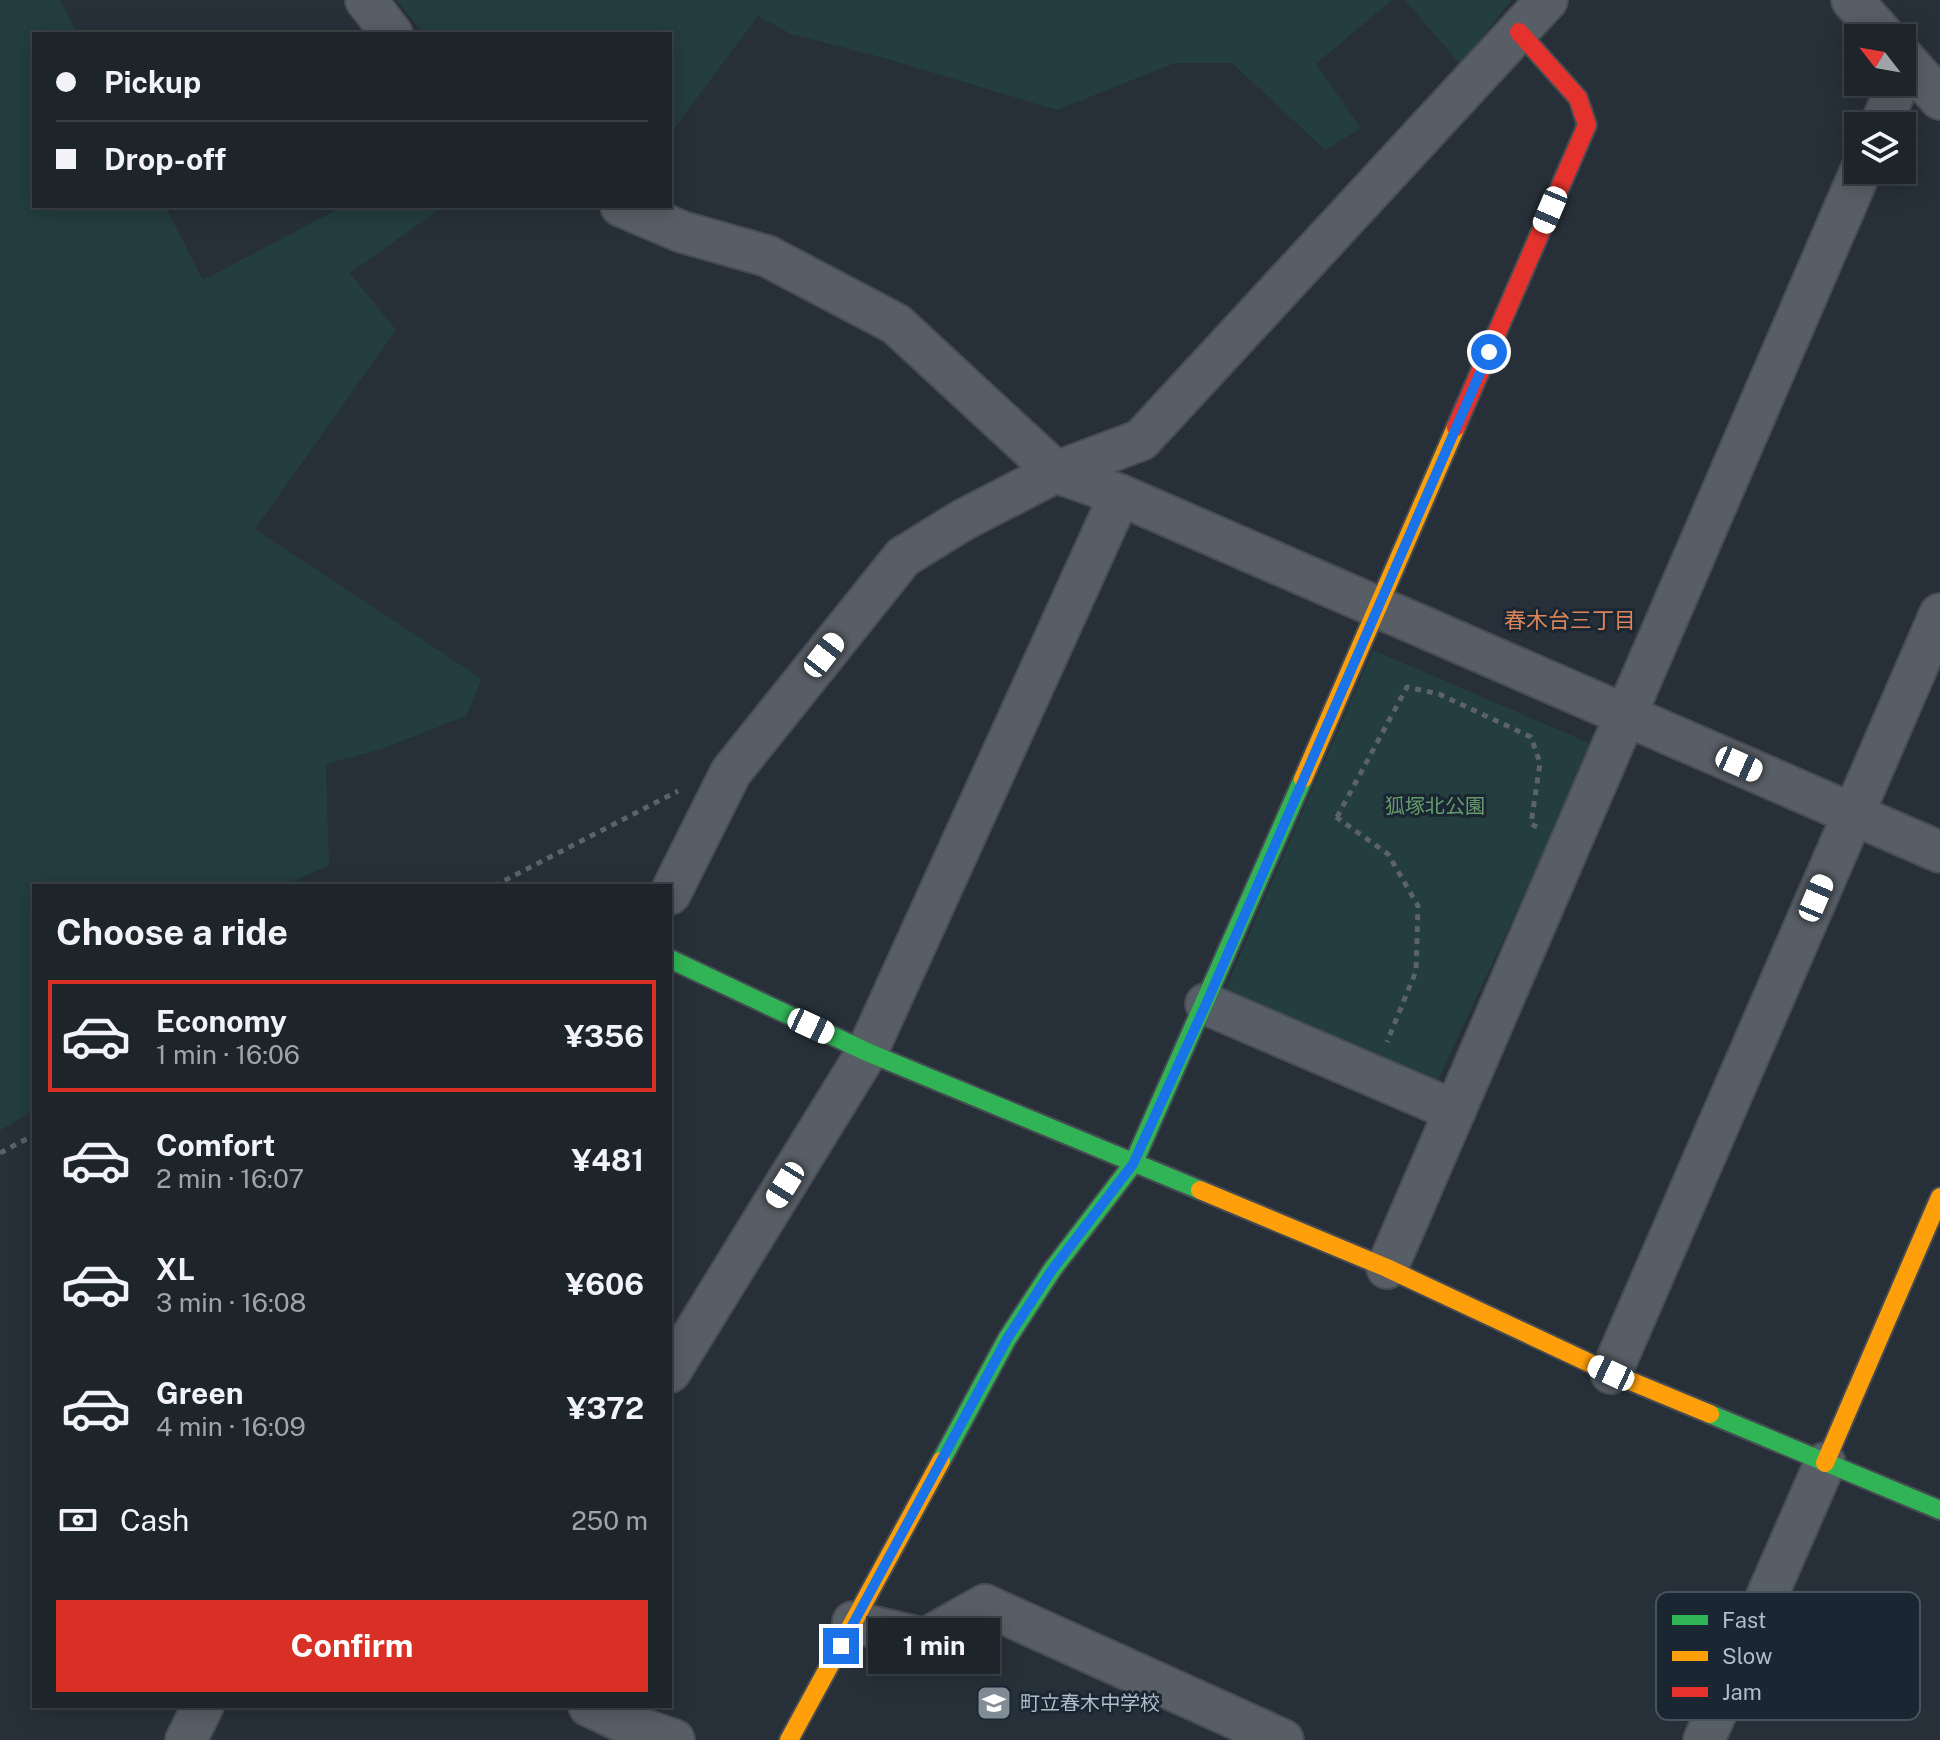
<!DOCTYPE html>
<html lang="en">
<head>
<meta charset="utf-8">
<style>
  body { margin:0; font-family:"Public Sans","Noto Sans JP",sans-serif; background:#252c32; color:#f1f3f6; height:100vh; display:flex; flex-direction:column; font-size:30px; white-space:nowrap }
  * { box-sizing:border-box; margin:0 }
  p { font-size:26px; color:#a0a4a8 }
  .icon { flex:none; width:44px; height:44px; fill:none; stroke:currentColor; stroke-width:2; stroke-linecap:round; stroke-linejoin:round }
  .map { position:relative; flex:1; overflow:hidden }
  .sheet { position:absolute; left:32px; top:884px; width:640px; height:824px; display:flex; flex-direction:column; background:#1d242a; border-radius:0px; box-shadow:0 4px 20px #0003,0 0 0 2px #3b4147 }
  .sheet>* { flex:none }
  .top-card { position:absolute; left:32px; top:32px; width:640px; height:176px; border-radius:0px; box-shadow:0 4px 20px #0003,0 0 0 2px #3b4147; display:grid; align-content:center; height:176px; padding:0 24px; background:#1d242a }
  .needle { width:52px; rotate:301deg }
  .tools { position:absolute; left:1844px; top:24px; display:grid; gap:16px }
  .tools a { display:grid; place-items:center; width:72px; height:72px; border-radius:0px; background:#1d242a; box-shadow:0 4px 20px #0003,0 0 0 2px #3b4147; font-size:40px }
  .end { position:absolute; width:36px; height:36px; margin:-18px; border:10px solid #1a73e8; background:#fff; box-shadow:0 0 0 4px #fff }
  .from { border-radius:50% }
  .bubble { position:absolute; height:56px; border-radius:0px; background:#1d242a; box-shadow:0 4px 20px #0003,0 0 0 2px #3b4147; font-size:26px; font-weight:700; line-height:56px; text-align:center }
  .car { position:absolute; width:24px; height:48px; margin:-24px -12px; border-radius:10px; box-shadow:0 0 6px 2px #0007; background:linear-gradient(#fff 24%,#345 0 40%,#fff 0 76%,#345 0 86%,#fff 0) }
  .top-card b { display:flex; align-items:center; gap:28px; height:76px; font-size:30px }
  .top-card b+b { border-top:2px solid #3b4147 }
  .top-card i { width:20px; height:20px; background:#f1f3f6 }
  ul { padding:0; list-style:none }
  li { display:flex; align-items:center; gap:24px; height:112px; margin:0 16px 12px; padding:0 8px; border:4px solid transparent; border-radius:0px }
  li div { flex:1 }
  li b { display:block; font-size:30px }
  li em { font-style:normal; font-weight:700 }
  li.active { border-color:#d93025 }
  li>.icon { width:72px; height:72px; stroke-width:1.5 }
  h2 { padding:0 24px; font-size:36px; line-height:96px }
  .pay { display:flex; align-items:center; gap:20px; height:88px; padding:0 24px; font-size:30px }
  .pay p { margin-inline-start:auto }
  .action { display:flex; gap:16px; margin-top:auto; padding:16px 24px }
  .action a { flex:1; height:92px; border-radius:0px; background:#d93025; color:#fff; font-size:32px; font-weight:700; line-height:92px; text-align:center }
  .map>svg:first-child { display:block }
</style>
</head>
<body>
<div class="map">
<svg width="1940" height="1740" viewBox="0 0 1940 1740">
  <rect width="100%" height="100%" fill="#273038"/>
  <g fill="#243d3e">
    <path d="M0,0H60L78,34H34V206H165L203,280L344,206H444L350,273L396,330L255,529L482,679L466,716L382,749L326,764L329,865L284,886H34V1111L0,1130Z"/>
    <path d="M396,0H1392L1316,64L1361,128L1325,150L1232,63H1175L1057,110L884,58L791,34L758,16L670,134V34H424Z"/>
    <path d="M1405,0H1511L1461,65Z"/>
    <path d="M1373,650L1594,745L1438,1080L1225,990Z"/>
  </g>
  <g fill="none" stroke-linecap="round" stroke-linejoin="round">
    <defs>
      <g id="street">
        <path d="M366,0L392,34"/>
        <path d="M1852,0L1886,38"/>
        <path d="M1902,56L1940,99"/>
        <path d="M1880,126L1899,82"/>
        <path d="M621,206L682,232L767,256L896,324L1056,472L1120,495L1940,852"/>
        <path d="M670,894L731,772L903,557L963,520L1056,472L1141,440L1547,0"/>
        <path d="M1206,1004L1455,1111"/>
        <path d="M1387,1268L1861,170"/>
        <path d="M670,1372L867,1052L1120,495"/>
        <path d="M1611,1373L1940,614"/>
        <path d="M853,1622L925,1639L985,1605L1283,1740"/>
        <path d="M589,1706L628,1724L674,1740"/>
        <path d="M186,1740L203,1706"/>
        <path d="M1704,1740L1825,1463"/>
      </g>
      <g id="fast">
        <path d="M670,959L867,1052L1200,1190"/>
        <path d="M1710,1414L1940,1510"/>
        <path d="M941,1461L1007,1339L1052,1270L1133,1164L1303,779"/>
      </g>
      <g id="slow">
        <path d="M1303,779L1456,427"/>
        <path d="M1200,1190L1387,1268L1611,1373L1710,1414"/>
        <path d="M1825,1463L1940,1197"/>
        <path d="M789,1740L941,1461"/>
      </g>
      <path id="jam" d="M1456,427L1587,125L1578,98L1519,32"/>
    </defs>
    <use href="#street" stroke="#464c52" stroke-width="44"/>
    <use href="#fast" stroke="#464c52" stroke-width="22"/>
    <use href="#slow" stroke="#464c52" stroke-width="22"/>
    <use href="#jam" stroke="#464c52" stroke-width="22"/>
    <g stroke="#5b6268" stroke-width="5" stroke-dasharray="6 6" stroke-linecap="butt">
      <path d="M1336,817L1388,854L1418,906L1416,971L1387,1042"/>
      <path d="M1337,817L1407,687L1439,694L1531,737L1540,763L1531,824L1537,827"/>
      <path d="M494,886L678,791"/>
      <path d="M0,1153L34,1135"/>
    </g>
    <use href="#street" stroke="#585e65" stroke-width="40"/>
    <use href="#fast" stroke="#30b455" stroke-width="18"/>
    <use href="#slow" stroke="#ff9f0a" stroke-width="18"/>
    <use href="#jam" stroke="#e5322d" stroke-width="18"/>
  </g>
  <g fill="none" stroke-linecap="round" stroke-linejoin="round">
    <path stroke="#1a73e8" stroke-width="10" d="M841,1646L1007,1339L1052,1270L1133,1164L1206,1004L1489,352"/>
  </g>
  <defs>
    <symbol id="school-square" viewBox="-11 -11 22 22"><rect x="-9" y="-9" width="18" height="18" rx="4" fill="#818c96" stroke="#1a2733"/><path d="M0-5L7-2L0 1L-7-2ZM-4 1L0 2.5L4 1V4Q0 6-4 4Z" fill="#fff"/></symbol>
  </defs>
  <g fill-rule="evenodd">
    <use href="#school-square" x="974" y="1683" width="40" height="40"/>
  </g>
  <g text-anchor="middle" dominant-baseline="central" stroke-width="6" stroke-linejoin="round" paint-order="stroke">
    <g font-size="20" fill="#669c6c" stroke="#1a2733">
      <text x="1435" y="806">狐塚北公園</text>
    </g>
    <g font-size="20" fill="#b1bdc9" stroke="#1a2733" text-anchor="start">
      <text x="1020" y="1703">町立春木中学校</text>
    </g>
    <g font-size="22" fill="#dd8458" stroke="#1a2733">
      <text x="1570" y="620">春木台三丁目</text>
    </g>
  </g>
  <rect x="1656" y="1592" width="264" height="128" rx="12" fill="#1a2733" stroke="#475460" stroke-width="2"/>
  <rect x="1672" y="1615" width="36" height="10" fill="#30b455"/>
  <rect x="1672" y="1651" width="36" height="10" fill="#ff9f0a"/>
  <rect x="1672" y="1687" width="36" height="10" fill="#e5322d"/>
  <g font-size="22" fill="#b1bdc9">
    <text x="1722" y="1628">Fast</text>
    <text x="1722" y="1664">Slow</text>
    <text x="1722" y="1700">Jam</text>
  </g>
</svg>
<div class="tools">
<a><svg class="needle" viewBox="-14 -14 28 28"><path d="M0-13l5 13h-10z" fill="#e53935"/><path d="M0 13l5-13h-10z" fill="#a0a4a8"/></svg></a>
<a><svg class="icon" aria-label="layers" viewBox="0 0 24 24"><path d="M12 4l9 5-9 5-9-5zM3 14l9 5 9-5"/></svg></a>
</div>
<i class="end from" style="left:1489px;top:352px"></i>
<i class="end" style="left:841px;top:1646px"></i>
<div class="bubble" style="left:868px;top:1618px;width:132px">1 min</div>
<i class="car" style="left:1550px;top:210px;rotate:203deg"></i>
<i class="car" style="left:824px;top:655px;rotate:38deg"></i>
<i class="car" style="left:1739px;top:764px;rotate:114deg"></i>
<i class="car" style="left:1816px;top:898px;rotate:23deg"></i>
<i class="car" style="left:811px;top:1026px;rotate:115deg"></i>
<i class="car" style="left:785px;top:1185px;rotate:212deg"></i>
<i class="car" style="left:1611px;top:1373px;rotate:295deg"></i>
<div class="top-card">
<b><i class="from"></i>Pickup</b>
<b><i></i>Drop-off</b>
</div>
<section class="sheet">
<h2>Choose a ride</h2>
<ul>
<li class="active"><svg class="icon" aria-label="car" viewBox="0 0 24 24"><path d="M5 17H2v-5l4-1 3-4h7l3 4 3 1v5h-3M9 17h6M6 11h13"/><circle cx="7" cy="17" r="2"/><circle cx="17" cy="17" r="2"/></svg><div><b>Economy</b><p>1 min · 16:06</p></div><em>¥356</em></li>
<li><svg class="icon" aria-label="car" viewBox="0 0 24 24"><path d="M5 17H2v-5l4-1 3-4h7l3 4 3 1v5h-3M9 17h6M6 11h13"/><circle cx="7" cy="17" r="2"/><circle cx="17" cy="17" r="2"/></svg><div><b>Comfort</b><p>2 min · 16:07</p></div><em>¥481</em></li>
<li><svg class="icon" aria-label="car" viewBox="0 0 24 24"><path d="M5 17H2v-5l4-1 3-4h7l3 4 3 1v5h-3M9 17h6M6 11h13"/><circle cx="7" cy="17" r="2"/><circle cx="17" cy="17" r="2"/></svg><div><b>XL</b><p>3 min · 16:08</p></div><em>¥606</em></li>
<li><svg class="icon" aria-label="car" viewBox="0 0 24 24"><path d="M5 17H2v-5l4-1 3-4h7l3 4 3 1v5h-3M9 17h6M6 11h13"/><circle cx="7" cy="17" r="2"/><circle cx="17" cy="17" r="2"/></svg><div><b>Green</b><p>4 min · 16:09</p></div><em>¥372</em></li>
</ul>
<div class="pay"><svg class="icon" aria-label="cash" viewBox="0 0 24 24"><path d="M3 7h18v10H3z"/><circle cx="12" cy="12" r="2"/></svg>Cash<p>250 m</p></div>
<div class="action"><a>Confirm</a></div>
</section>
</div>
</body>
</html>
